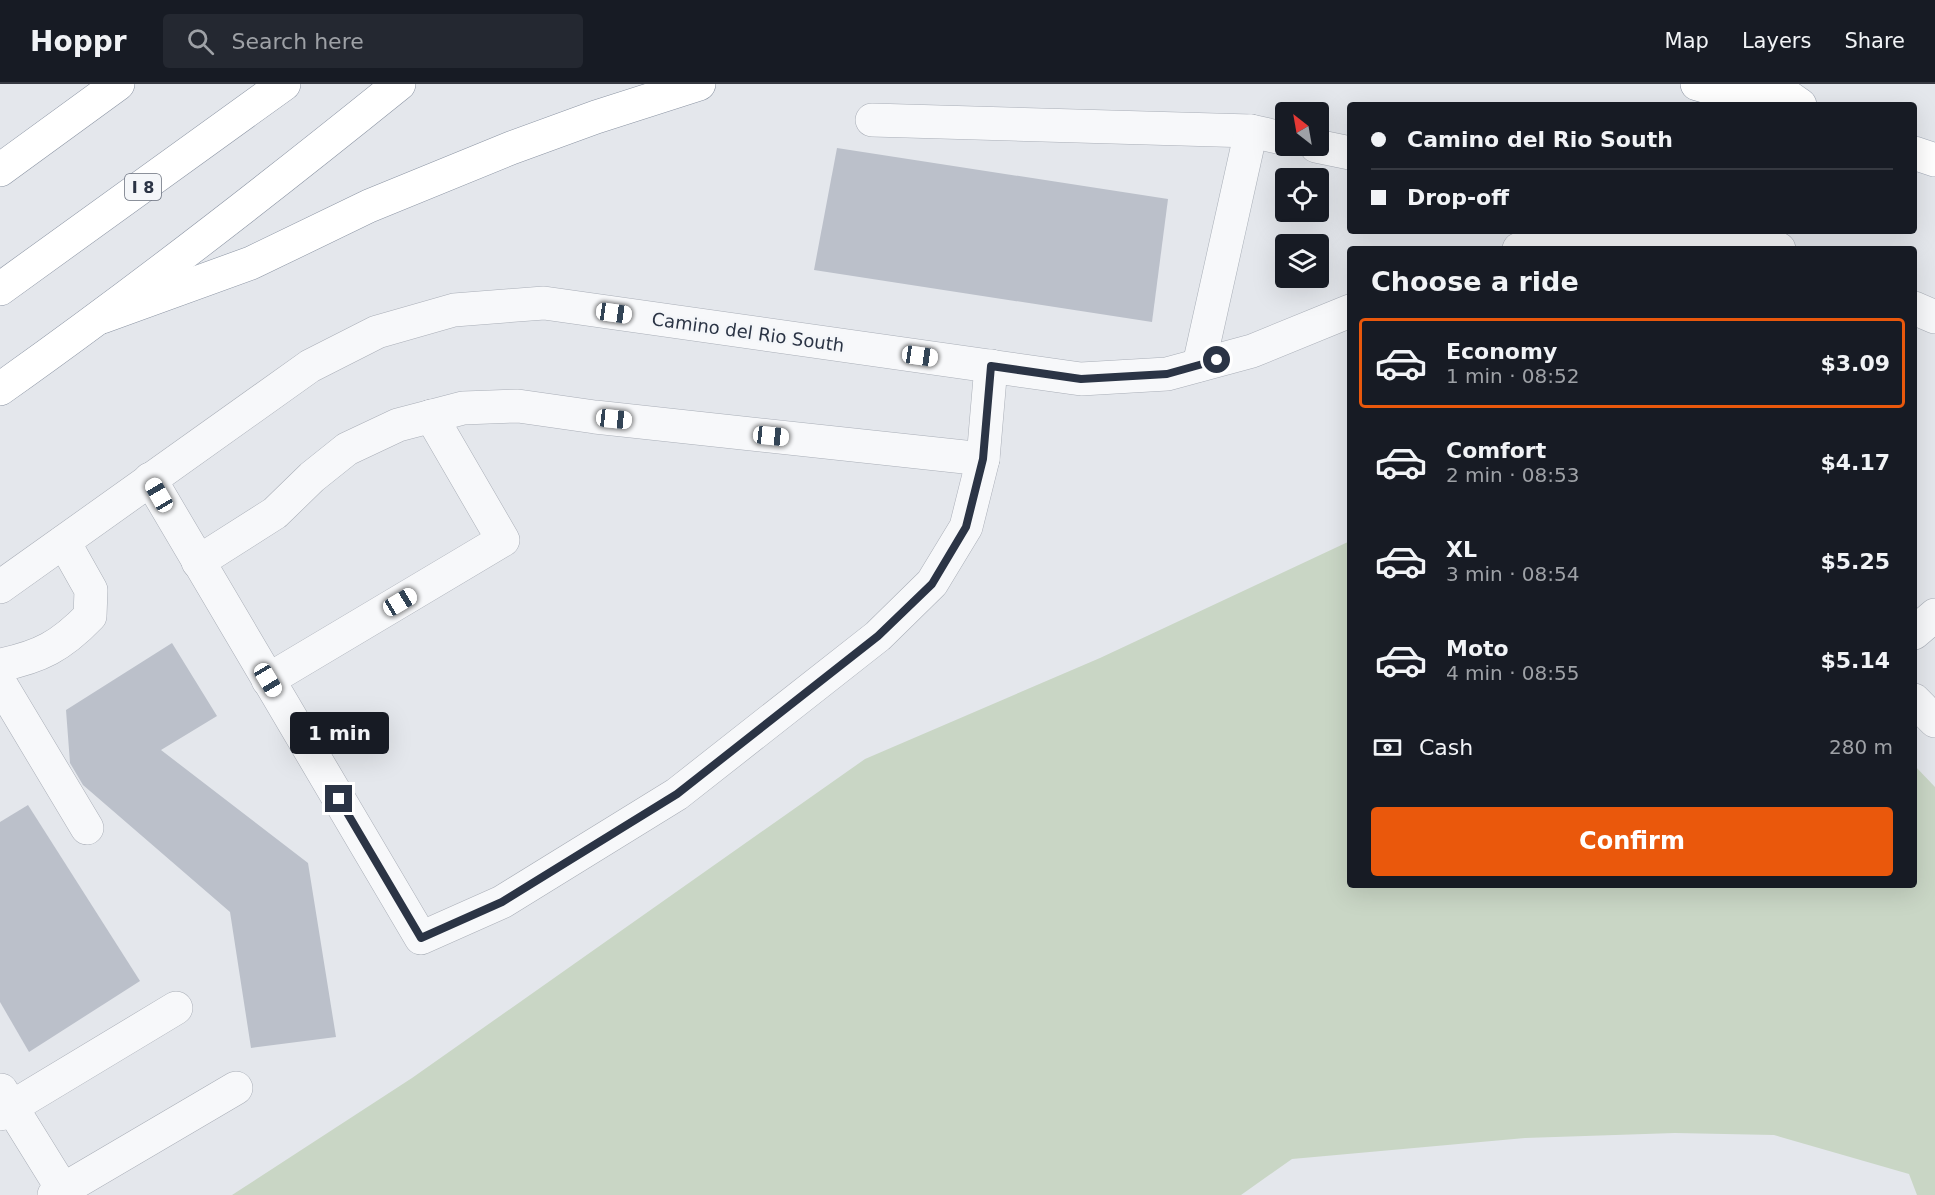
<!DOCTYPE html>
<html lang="en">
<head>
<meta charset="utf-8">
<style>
  body { margin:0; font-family:"DejaVu Sans",sans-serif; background:#242831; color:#f1f3f6; height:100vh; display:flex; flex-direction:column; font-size:22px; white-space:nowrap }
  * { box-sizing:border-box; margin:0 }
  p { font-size:20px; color:#9ea1a6 }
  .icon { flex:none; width:33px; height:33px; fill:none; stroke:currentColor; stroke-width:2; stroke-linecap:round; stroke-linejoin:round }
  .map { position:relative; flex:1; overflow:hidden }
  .side { position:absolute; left:1347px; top:162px; width:570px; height:642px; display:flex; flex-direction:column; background:#171b24; border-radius:6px; box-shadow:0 6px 24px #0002 }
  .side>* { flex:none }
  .hud { position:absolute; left:1347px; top:18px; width:570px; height:132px; border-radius:6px; box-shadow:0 6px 24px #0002; display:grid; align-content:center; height:132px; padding:0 24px; background:#171b24 }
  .needle { width:39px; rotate:329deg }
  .buttons { position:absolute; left:1275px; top:18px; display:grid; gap:12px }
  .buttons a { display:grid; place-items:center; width:54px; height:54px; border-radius:6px; background:#171b24; box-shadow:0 6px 24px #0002; font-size:30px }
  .end { position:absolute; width:27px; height:27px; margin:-14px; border:8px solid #2b3445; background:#fff; box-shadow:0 0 0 3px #fff }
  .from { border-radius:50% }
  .bubble { position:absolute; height:42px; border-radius:6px; background:#171b24; box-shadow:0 6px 24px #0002; font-size:20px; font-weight:800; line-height:42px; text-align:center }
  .car { position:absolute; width:18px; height:36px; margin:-18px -9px; border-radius:8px; box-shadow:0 0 4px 2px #0007; background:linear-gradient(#fff 24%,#345 0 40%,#fff 0 76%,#345 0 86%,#fff 0) }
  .hud b { display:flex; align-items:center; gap:21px; height:57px; font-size:22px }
  .hud b+b { border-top:2px solid #363941 }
  .hud i { width:15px; height:15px; background:#f1f3f6 }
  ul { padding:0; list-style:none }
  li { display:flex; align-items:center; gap:18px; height:90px; margin:0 12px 9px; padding:0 12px; border:3px solid transparent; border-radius:6px }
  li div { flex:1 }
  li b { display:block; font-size:22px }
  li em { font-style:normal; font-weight:800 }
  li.selected { border-color:#ea580c }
  li>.icon { width:54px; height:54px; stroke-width:1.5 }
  h2 { padding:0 24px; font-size:27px; line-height:72px }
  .pay { display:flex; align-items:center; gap:15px; height:66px; padding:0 24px; font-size:22px }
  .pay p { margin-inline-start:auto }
  .action { display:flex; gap:12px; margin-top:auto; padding:12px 24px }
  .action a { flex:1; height:69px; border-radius:6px; background:#ea580c; color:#fff; font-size:24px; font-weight:800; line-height:69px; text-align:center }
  header { display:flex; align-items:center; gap:36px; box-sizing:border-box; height:84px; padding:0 30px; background:#171b24; border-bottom:2px solid #363941 }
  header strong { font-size:28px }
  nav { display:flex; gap:33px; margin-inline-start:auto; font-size:21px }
  .search { width:420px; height:54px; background:#242831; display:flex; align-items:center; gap:15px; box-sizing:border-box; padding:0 21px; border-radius:6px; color:#9ea1a6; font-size:22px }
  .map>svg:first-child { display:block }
</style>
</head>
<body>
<header>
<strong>Hoppr</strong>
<div class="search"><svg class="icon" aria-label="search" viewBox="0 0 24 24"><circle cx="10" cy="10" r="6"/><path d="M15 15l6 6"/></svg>Search here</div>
<nav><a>Map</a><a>Layers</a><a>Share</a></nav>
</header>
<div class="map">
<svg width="1935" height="1111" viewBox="0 0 1935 1111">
  <rect width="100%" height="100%" fill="#e4e7ec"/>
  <path fill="#c9d6c5" d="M1350,457V801H1914V681L1935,703V1111H1917L1909,1090L1774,1051L1675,1049L1525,1054L1292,1075L1241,1111H232L412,994L865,675L1100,574Z"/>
  <g fill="#bbc0ca">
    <path d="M837,64L1168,115L1152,238L814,186Z"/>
    <path d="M172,559L217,632L161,666L308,779L336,953L251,964L230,828L83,701L70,679L66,626Z"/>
    <path d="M28,721L140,897L29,968L0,918V738Z"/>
  </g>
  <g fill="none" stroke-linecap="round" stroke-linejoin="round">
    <defs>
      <g id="minor">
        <path d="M872,36L1251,47L1286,55"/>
        <path d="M1316,62L1350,69"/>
        <path d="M1519,165C1599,142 1699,146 1779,165"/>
        <path d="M1914,224L1935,233"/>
        <path d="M1199,281L1251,47"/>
        <path d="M150,395L421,854L502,818L677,710L878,552L932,499L966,443L983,375L991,282"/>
        <path d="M198,478L275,429L312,393L347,365L398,341L463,324L518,322L595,333L983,375"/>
        <path d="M0,503L310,282L377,248L454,226L544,219L1081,295L1167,290L1252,267L1350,227"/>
        <path d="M1914,549L1935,531"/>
        <path d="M0,581C40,573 61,562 90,532L91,506L64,458"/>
        <path d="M268,596L503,456L431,332"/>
        <path d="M0,599L87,744"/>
        <path d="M1914,616L1935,637"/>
        <path d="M1,1006L63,1106"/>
        <path d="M0,1030L176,924"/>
        <path d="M54,1111L236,1004"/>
      </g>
      <g id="major">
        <path d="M1770,0L1800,21"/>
        <path d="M1914,69L1935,76"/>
      </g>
      <g id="highway">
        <path d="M1697,0L1770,21"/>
        <path d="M0,86L118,0"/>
        <path d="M0,205L284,0"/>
        <path d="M102,233L251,179L369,122L511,64L596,33L699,0"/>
        <path d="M0,305C137,208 269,105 399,0"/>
      </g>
    </defs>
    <use href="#minor" stroke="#a9aeb7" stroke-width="34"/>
    <use href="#major" stroke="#a3abb8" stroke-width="34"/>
    <use href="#highway" stroke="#8b94a3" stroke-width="34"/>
    <use href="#minor" stroke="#f7f8fa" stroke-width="33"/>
    <use href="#major" stroke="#fff" stroke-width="33"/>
    <use href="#highway" stroke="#fff" stroke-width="33"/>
  </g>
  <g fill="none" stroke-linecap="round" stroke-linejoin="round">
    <path stroke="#2b3445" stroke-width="8" d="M339,715L421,854L502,818L677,710L878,552L932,500L966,443L983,375L991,282L1081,295L1167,290L1217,276"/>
  </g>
  <g text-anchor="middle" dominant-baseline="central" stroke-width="5" stroke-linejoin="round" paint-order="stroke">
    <rect fill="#f4f6f9" stroke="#676e7b" stroke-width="1.5" x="125" y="90" width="36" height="26" rx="4.5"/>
    <g font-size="16" font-weight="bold" fill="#2b3445">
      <text x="143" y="103">I 8</text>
    </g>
    <g font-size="18" fill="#2b3445" stroke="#f4f6f9">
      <text transform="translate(748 248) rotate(8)">Camino del Rio South</text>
    </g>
  </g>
</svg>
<div class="buttons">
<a><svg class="needle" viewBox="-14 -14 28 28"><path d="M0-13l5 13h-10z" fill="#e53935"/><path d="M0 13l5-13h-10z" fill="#9ea1a6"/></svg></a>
<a><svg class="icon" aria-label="locate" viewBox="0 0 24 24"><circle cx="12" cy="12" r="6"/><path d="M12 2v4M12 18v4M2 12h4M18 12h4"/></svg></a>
<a><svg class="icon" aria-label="layers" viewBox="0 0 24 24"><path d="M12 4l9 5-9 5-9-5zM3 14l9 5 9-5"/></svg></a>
</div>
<i class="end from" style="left:1217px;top:276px"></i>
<i class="end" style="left:339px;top:715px"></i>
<div class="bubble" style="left:290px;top:628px;width:99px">1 min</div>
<i class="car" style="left:614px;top:229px;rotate:98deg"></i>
<i class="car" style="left:920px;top:272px;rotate:98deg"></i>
<i class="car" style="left:614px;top:335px;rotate:96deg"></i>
<i class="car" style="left:771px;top:352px;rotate:96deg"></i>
<i class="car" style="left:159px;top:411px;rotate:330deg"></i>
<i class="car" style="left:400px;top:518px;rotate:59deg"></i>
<i class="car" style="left:268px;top:596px;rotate:149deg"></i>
<div class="hud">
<b><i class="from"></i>Camino del Rio South</b>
<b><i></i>Drop-off</b>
</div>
<section class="side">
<h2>Choose a ride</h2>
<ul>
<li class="selected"><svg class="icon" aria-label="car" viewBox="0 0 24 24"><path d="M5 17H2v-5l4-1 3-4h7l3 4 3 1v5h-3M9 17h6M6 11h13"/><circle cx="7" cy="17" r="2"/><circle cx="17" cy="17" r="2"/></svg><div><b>Economy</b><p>1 min · 08:52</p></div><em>$3.09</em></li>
<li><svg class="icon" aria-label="car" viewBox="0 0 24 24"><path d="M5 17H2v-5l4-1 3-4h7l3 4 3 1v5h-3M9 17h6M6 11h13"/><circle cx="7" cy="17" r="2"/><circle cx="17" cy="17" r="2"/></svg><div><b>Comfort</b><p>2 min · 08:53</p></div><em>$4.17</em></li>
<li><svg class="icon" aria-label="car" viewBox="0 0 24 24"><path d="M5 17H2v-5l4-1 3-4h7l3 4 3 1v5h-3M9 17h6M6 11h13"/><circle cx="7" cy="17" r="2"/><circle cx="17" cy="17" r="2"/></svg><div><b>XL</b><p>3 min · 08:54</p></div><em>$5.25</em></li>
<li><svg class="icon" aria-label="car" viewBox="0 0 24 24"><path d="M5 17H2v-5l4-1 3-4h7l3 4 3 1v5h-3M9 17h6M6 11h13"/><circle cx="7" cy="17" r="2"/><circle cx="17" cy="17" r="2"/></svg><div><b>Moto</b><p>4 min · 08:55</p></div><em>$5.14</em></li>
</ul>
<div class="pay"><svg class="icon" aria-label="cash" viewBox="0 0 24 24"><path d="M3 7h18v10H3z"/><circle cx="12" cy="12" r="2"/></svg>Cash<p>280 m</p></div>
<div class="action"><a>Confirm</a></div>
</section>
</div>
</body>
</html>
